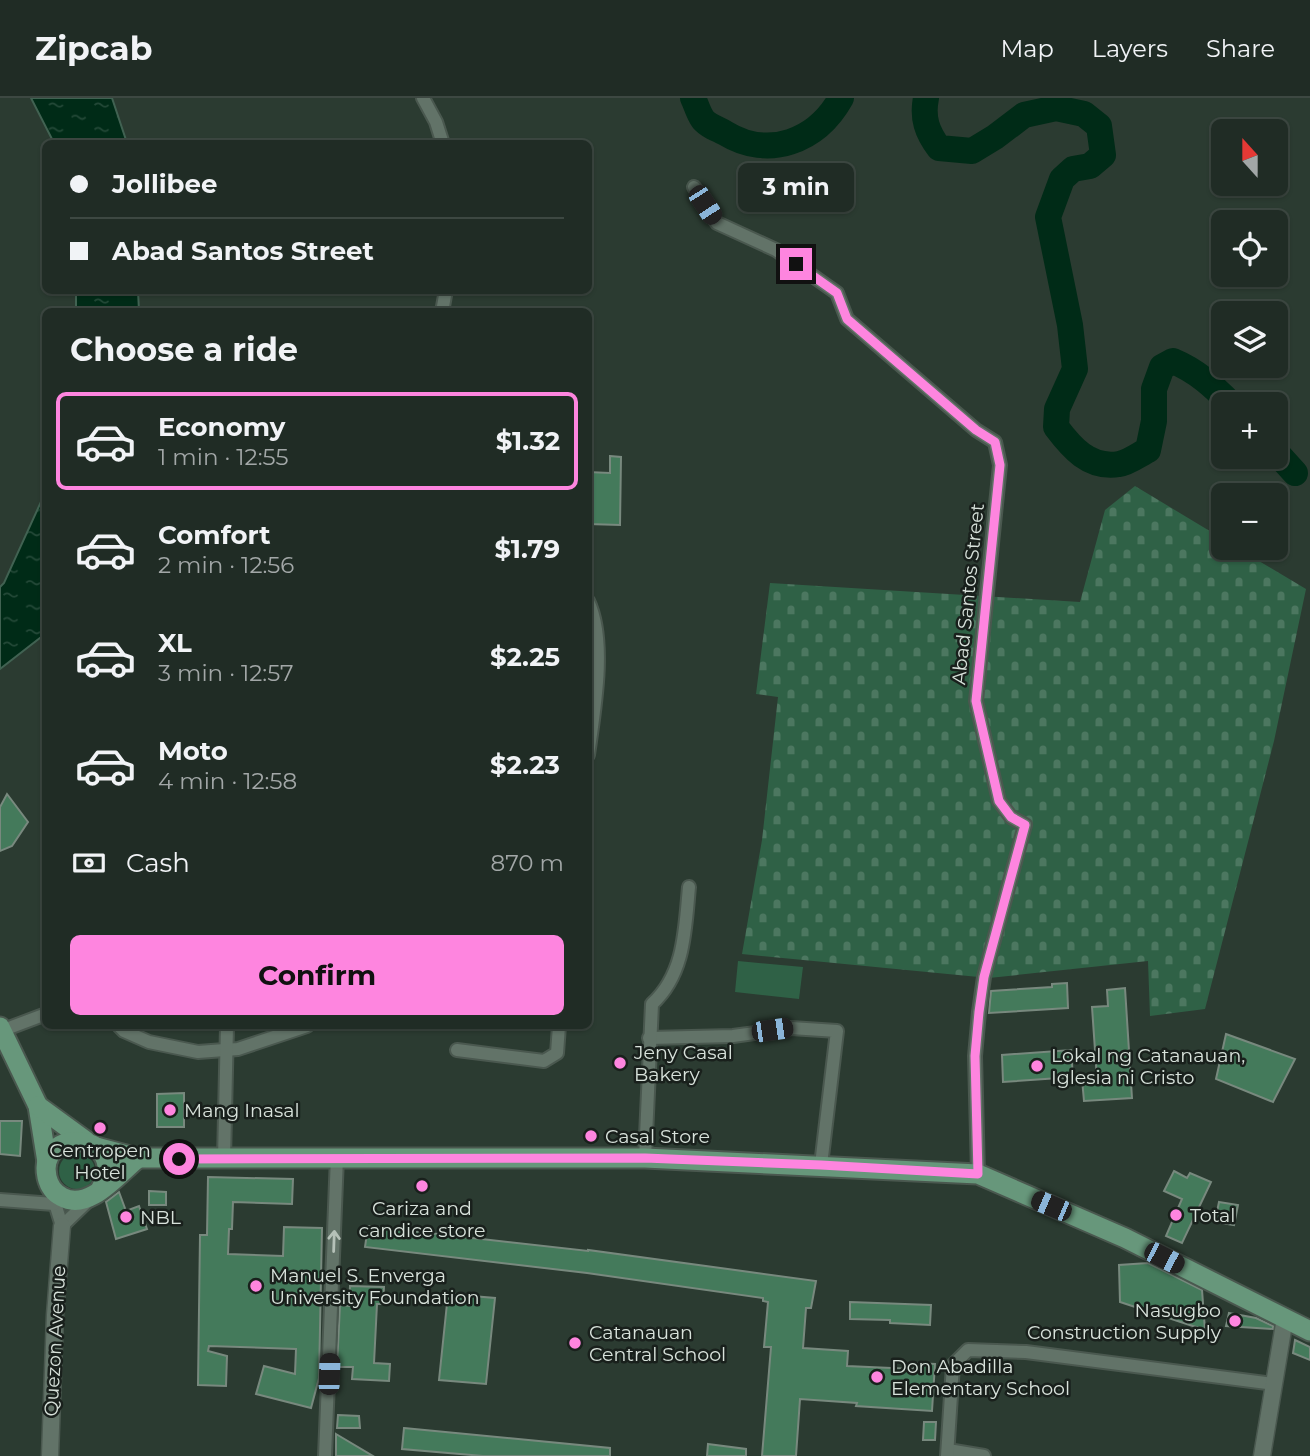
<!DOCTYPE html>
<html lang="en">
<head>
<meta charset="utf-8">
<style>
  body { margin:0; font-family:Montserrat,sans-serif; background:#2d3832; color:#f1f3f6; height:100vh; display:flex; flex-direction:column; font-size:26px; white-space:nowrap }
  * { box-sizing:border-box; margin:0 }
  p { font-size:23px; color:#a2a7a7 }
  .icon { flex:none; width:38px; height:38px; fill:none; stroke:currentColor; stroke-width:2; stroke-linecap:round; stroke-linejoin:round }
  .map { position:relative; flex:1; overflow:hidden }
  .panel { position:absolute; left:42px; top:210px; width:550px; height:721px; display:flex; flex-direction:column; background:#202c25; border-radius:10px; box-shadow:0 2px 5px #0004,0 0 0 2px #3d4842 }
  .panel>* { flex:none }
  .banner { position:absolute; left:42px; top:42px; width:550px; height:154px; border-radius:10px; box-shadow:0 2px 5px #0004,0 0 0 2px #3d4842; display:grid; align-content:center; height:154px; padding:0 28px; background:#202c25 }
  .needle { width:46px; rotate:339deg }
  .controls { position:absolute; left:1211px; top:21px; display:grid; gap:14px }
  .controls a { display:grid; place-items:center; width:77px; height:77px; border-radius:10px; background:#202c25; box-shadow:0 2px 5px #0004,0 0 0 2px #3d4842; font-size:35px }
  .end { position:absolute; width:32px; height:32px; margin:-16px; border:9px solid #fe85df; background:#111; box-shadow:0 0 0 4px #111 }
  .from { border-radius:50% }
  .bubble { position:absolute; height:49px; border-radius:10px; background:#202c25; box-shadow:0 2px 5px #0004,0 0 0 2px #3d4842; font-size:23px; font-weight:700; line-height:49px; text-align:center }
  .car { position:absolute; width:21px; height:42px; margin:-21px -10px; border-radius:9px; box-shadow:0 0 5px 2px #0007; background:linear-gradient(#222 24%,#8ab4d8 0 40%,#222 0 76%,#8ab4d8 0 86%,#222 0) }
  .banner b { display:flex; align-items:center; gap:24px; height:66px; font-size:26px }
  .banner b+b { border-top:2px solid #3d4842 }
  .banner i { width:18px; height:18px; background:#f1f3f6 }
  ul { padding:0; list-style:none }
  li { display:flex; align-items:center; gap:21px; height:98px; margin:0 14px 10px; padding:0 14px; border:4px solid transparent; border-radius:10px }
  li div { flex:1 }
  li b { display:block; font-size:26px }
  li em { font-style:normal; font-weight:700 }
  li.current { border-color:#fe85df }
  li>.icon { width:63px; height:63px; stroke-width:1.5 }
  h2 { padding:0 28px; font-size:32px; line-height:84px }
  .pay { display:flex; align-items:center; gap:18px; height:77px; padding:0 28px; font-size:26px }
  .pay p { margin-inline-start:auto }
  .primary-button { display:flex; gap:14px; margin-top:auto; padding:14px 28px }
  .primary-button a { flex:1; height:80px; border-radius:10px; background:#fe85df; color:#111; font-size:28px; font-weight:700; line-height:80px; text-align:center }
  header { display:flex; align-items:center; gap:42px; box-sizing:border-box; height:98px; padding:0 35px; background:#202c25; border-bottom:2px solid #3d4842 }
  header strong { font-size:33px }
  nav { display:flex; gap:38px; margin-inline-start:auto; font-size:24px }
  .map>svg:first-child { display:block }
</style>
</head>
<body>
<header>
<strong>Zipcab</strong>
<nav><a>Map</a><a>Layers</a><a>Share</a></nav>
</header>
<div class="map">
<svg width="1310" height="1358" viewBox="0 0 1310 1358">
  <defs>
    <pattern id="cemetery-stones" width="16" height="16" patternUnits="userSpaceOnUse" patternTransform="scale(1.75)"><rect width="16" height="16" fill="#2f6146"/><path d="M2 7V4a2 2 0 0 1 4 0v3zM10 15v-3a2 2 0 0 1 4 0v3z" fill="#4c7760"/></pattern>
    <pattern id="water-ripples" width="26" height="14" patternUnits="userSpaceOnUse" patternTransform="scale(1.75)"><rect width="26" height="14" fill="#002b17"/><path d="M2 4q2-2 4 0t4 0M15 11q2-2 4 0t4 0" fill="none" stroke="#244938"/></pattern>
  </defs>
  <rect width="100%" height="100%" fill="#2b3b31"/>
  <g fill="#2f6146">
    <path d="M738,863L803,869L799,901L735,894Z"/>
    <circle cx="77" cy="1073" r="18"/>
  </g>
  <path fill="url(#cemetery-stones)" d="M1135,388L1223,441V450H1237L1306,491L1274,643L1205,911L1150,918L1148,863L989,880L742,856L762,742L778,599L756,596L770,485L1080,504L1105,412Z"/>
  <g fill="url(#water-ripples)" stroke="#416252" stroke-width="2">
    <path d="M31,0H112L127,45H54Z"/>
    <path d="M76,193H138L139,213H76Z"/>
    <path d="M45,395V536L0,571V489L4,485Z"/>
  </g>
  <g fill="none" stroke-linecap="round" stroke-linejoin="round">
    <g stroke="#002b17" stroke-width="26">
      <path d="M693,0C696,6 698,14 702,20C706,27 718,31 725,35C769,62 817,43 841,0"/>
      <path d="M926,0C922,20 927,34 939,50L972,53L995,39L1024,17L1056,10L1084,16L1099,28L1103,57L1090,68L1073,71L1062,81L1048,119L1070,227L1075,271L1057,311L1056,329C1071,349 1089,371 1119,366C1128,365 1140,356 1148,352L1154,323V291L1162,269L1173,263C1197,273 1213,288 1231,306"/>
      <path d="M1276,354L1295,375"/>
    </g>
  </g>
  <g fill="#447a5b" stroke="#78897e" stroke-width="2">
    <path d="M610,358L621,359L620,427L588,426V374L610,375Z"/>
    <path d="M7,696L28,724L12,748L0,753V709Z"/>
    <path d="M1067,885L1068,910L989,915L991,893L1052,889V886Z"/>
    <path d="M1125,890L1132,1000L1084,1003L1082,981H1097L1092,909L1108,908L1107,892Z"/>
    <path d="M1226,936L1295,961L1273,1004L1216,981Z"/>
    <path d="M1071,952L1073,979L1003,984L1002,957Z"/>
    <path d="M184,995V1029H157V996Z"/>
    <path d="M0,1023H22L20,1058L0,1056Z"/>
    <path d="M1174,1073L1187,1080L1190,1075L1211,1084L1182,1145L1166,1138L1182,1101L1164,1093Z"/>
    <path d="M208,1079L293,1081L292,1106L233,1104L232,1131H229L228,1156L283,1158L284,1129L322,1130L319,1280L311,1310L256,1296L264,1268L295,1276L296,1251L209,1248L208,1253L227,1258L226,1288L198,1287L200,1137H207Z"/>
    <path d="M149,1093L166,1094V1107H149Z"/>
    <path d="M119,1094L126,1113L139,1108L147,1131L116,1141L106,1104Z"/>
    <path d="M1219,1104L1238,1107L1234,1127L1215,1124Z"/>
    <path d="M368,1128L588,1153V1152L816,1183L811,1210H806L803,1250L848,1253L847,1268L914,1271V1265L935,1266L932,1313L856,1308L857,1305L800,1301L796,1358H762L771,1249H764L768,1204L763,1203V1200L587,1175L365,1149Z"/>
    <path d="M1148,1165L1202,1192L1205,1232L1120,1204L1119,1167Z"/>
    <path d="M350,1188L384,1189L383,1206H377L374,1265L390,1266L389,1283L352,1281L353,1269H337L340,1207L349,1208Z"/>
    <path d="M448,1196L495,1200L486,1286L439,1282Z"/>
    <path d="M850,1204L931,1207L930,1227L890,1225V1222L850,1221Z"/>
    <path d="M1229,1215L1256,1220L1273,1228V1231L1226,1228Z"/>
    <path d="M1295,1242L1310,1249V1262L1293,1255Z"/>
    <path d="M338,1317L359,1318L360,1330H337Z"/>
    <path d="M924,1324H936L935,1342H923Z"/>
    <path d="M404,1330L610,1350V1358H483L402,1351Z"/>
    <path d="M336,1336L373,1358H336Z"/>
    <path d="M708,1346L746,1351V1358H707Z"/>
  </g>
  <g fill="none" stroke-linecap="round" stroke-linejoin="round">
    <defs>
      <g id="minor">
        <path d="M423,0L436,24L443,46"/>
        <path d="M694,89L717,125L776,152L837,195L847,221L976,332L995,344L1000,367L976,603L999,703L1011,719L1025,727L984,879L979,914L975,958L978,1076"/>
        <path d="M442,214L446,192"/>
        <path d="M588,503C607,543 594,614 588,657"/>
        <path d="M119,928L124,933L149,944L198,954L238,951L307,928"/>
        <path d="M1,933L46,916"/>
        <path d="M649,940L733,938L791,930L837,933L821,1067"/>
        <path d="M457,952L544,963L557,955L559,928"/>
        <path d="M645,1060L652,906C685,876 685,831 689,789"/>
        <path d="M224,1061L227,928"/>
        <path d="M50,1089L62,1128L91,1100"/>
        <path d="M0,1102L54,1106"/>
        <path d="M948,1352L984,1358"/>
        <path d="M325,1358L337,1059"/>
        <path d="M947,1358L953,1267L968,1252L1026,1254L1274,1286"/>
      </g>
      <g id="tertiary">
        <path d="M50,1358L55,1217L62,1128"/>
        <path d="M1262,1358L1285,1220"/>
      </g>
      <g id="primary">
        <path d="M0,929L38,1008L47,1064"/>
        <path d="M38,1008L86,1043"/>
        <path d="M96,1049L138,1060H645L978,1076L1125,1140L1310,1233"/>
        <path d="M100,1092C133,1034 36,1026 47,1079C49,1088 54,1095 62,1099C89,1114 118,1076 138,1060"/>
      </g>
    </defs>
    <use href="#minor" stroke="#4a584f" stroke-width="16"/>
    <use href="#tertiary" stroke="#4a584f" stroke-width="19"/>
    <use href="#primary" stroke="#4a584f" stroke-width="23"/>
    <use href="#minor" stroke="#627368" stroke-width="12"/>
    <use href="#tertiary" stroke="#627368" stroke-width="16"/>
    <use href="#primary" stroke="#67977b" stroke-width="19"/>
  </g>
  <defs><path id="oneway-shaft" d="M-6 0H5M1.5-3L5.5 0L1.5 3" fill="none" stroke-width="1.6" stroke-linecap="round" stroke-linejoin="round" transform="scale(1.75)"/></defs>
  <use stroke="#b5c1b8" href="#oneway-shaft" transform="translate(334 1143) rotate(-88)"/>
  <g fill="none" stroke-linecap="round" stroke-linejoin="round">
    <path stroke="#fe85df" stroke-width="9" d="M179,1061L645,1060L821,1067L978,1076L975,958L979,914L984,879L1025,727L1011,719L999,703L976,603L1000,367L995,344L976,332L847,221L837,195L796,166"/>
  </g>
  <g fill="#fe85df" stroke="#19201c" stroke-width="2.5">
    <circle cx="620" cy="965" r="7"/>
    <circle cx="1037" cy="968" r="7"/>
    <circle cx="170" cy="1012" r="7"/>
    <circle cx="100" cy="1030" r="7"/>
    <circle cx="591" cy="1038" r="7"/>
    <circle cx="422" cy="1088" r="7"/>
    <circle cx="1176" cy="1117" r="7"/>
    <circle cx="126" cy="1119" r="7"/>
    <circle cx="256" cy="1188" r="7"/>
    <circle cx="1235" cy="1223" r="7"/>
    <circle cx="575" cy="1245" r="7"/>
    <circle cx="877" cy="1279" r="7"/>
  </g>
  <g text-anchor="middle" dominant-baseline="central" stroke-width="5" stroke-linejoin="round" paint-order="stroke">
    <g font-size="19" fill="#d8e2db" stroke="#19201c">
      <text transform="translate(968 496) rotate(-84)">Abad Santos Street</text>
      <text transform="translate(55 1243) rotate(-87)">Quezon Avenue</text>
    </g>
    <g font-size="19" fill="#d8e2db" stroke="#19201c" text-anchor="start">
      <text x="634" y="954">Jeny Casal<tspan x="634" dy="22">Bakery</tspan></text>
      <text x="1051" y="957">Lokal ng Catanauan,<tspan x="1051" dy="22">Iglesia ni Cristo</tspan></text>
      <text x="184" y="1012">Mang Inasal</text>
      <text x="605" y="1038">Casal Store</text>
      <text x="100" y="1052" text-anchor="middle">Centropen<tspan x="100" dy="22">Hotel</tspan></text>
      <text x="422" y="1110" text-anchor="middle">Cariza and<tspan x="422" dy="22">candice store</tspan></text>
      <text x="1190" y="1117">Total</text>
      <text x="140" y="1119">NBL</text>
      <text x="270" y="1177">Manuel S. Enverga<tspan x="270" dy="22">University Foundation</tspan></text>
      <text x="1221" y="1212" text-anchor="end">Nasugbo<tspan x="1221" dy="22">Construction Supply</tspan></text>
      <text x="589" y="1234">Catanauan<tspan x="589" dy="22">Central School</tspan></text>
      <text x="891" y="1268">Don Abadilla<tspan x="891" dy="22">Elementary School</tspan></text>
    </g>
  </g>
</svg>
<div class="controls">
<a><svg class="needle" viewBox="-14 -14 28 28"><path d="M0-13l5 13h-10z" fill="#e53935"/><path d="M0 13l5-13h-10z" fill="#a2a7a7"/></svg></a>
<a><svg class="icon" aria-label="locate" viewBox="0 0 24 24"><circle cx="12" cy="12" r="6"/><path d="M12 2v4M12 18v4M2 12h4M18 12h4"/></svg></a>
<a><svg class="icon" aria-label="layers" viewBox="0 0 24 24"><path d="M12 4l9 5-9 5-9-5zM3 14l9 5 9-5"/></svg></a>
<a>+</a>
<a>−</a>
</div>
<i class="end from" style="left:179px;top:1061px"></i>
<i class="end" style="left:796px;top:166px"></i>
<div class="bubble" style="left:738px;top:65px;width:116px">3 min</div>
<i class="car" style="left:705px;top:107px;rotate:147deg"></i>
<i class="car" style="left:772px;top:932px;rotate:82deg"></i>
<i class="car" style="left:1051px;top:1108px;rotate:293deg"></i>
<i class="car" style="left:1164px;top:1160px;rotate:117deg"></i>
<i class="car" style="left:329px;top:1276px;rotate:2deg"></i>
<div class="banner">
<b><i class="from"></i>Jollibee</b>
<b><i></i>Abad Santos Street</b>
</div>
<section class="panel">
<h2>Choose a ride</h2>
<ul>
<li class="current"><svg class="icon" aria-label="car" viewBox="0 0 24 24"><path d="M5 17H2v-5l4-1 3-4h7l3 4 3 1v5h-3M9 17h6M6 11h13"/><circle cx="7" cy="17" r="2"/><circle cx="17" cy="17" r="2"/></svg><div><b>Economy</b><p>1 min · 12:55</p></div><em>$1.32</em></li>
<li><svg class="icon" aria-label="car" viewBox="0 0 24 24"><path d="M5 17H2v-5l4-1 3-4h7l3 4 3 1v5h-3M9 17h6M6 11h13"/><circle cx="7" cy="17" r="2"/><circle cx="17" cy="17" r="2"/></svg><div><b>Comfort</b><p>2 min · 12:56</p></div><em>$1.79</em></li>
<li><svg class="icon" aria-label="car" viewBox="0 0 24 24"><path d="M5 17H2v-5l4-1 3-4h7l3 4 3 1v5h-3M9 17h6M6 11h13"/><circle cx="7" cy="17" r="2"/><circle cx="17" cy="17" r="2"/></svg><div><b>XL</b><p>3 min · 12:57</p></div><em>$2.25</em></li>
<li><svg class="icon" aria-label="car" viewBox="0 0 24 24"><path d="M5 17H2v-5l4-1 3-4h7l3 4 3 1v5h-3M9 17h6M6 11h13"/><circle cx="7" cy="17" r="2"/><circle cx="17" cy="17" r="2"/></svg><div><b>Moto</b><p>4 min · 12:58</p></div><em>$2.23</em></li>
</ul>
<div class="pay"><svg class="icon" aria-label="cash" viewBox="0 0 24 24"><path d="M3 7h18v10H3z"/><circle cx="12" cy="12" r="2"/></svg>Cash<p>870 m</p></div>
<div class="primary-button"><a>Confirm</a></div>
</section>
</div>
</body>
</html>
